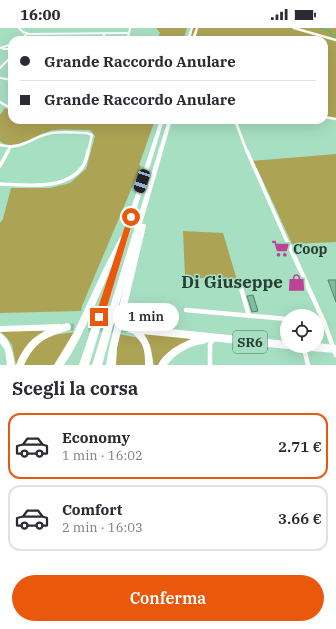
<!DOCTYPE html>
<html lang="it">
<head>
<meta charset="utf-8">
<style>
  body { margin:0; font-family:"IBM Plex Serif",serif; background:#f7f7f7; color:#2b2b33; height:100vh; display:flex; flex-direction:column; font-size:15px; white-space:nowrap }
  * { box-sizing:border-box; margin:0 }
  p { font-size:13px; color:#7c7c81 }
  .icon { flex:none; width:22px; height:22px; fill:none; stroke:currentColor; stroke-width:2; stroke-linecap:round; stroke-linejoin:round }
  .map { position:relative; height:337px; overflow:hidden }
  .sheet { display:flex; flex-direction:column; background:#fff; flex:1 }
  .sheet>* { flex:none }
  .hud { position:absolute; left:8px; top:8px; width:320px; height:88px; border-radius:12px; box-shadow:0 4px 16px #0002; display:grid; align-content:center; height:88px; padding:0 12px; background:#fff }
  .controls { position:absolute; left:280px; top:281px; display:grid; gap:8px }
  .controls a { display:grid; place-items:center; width:44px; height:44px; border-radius:50%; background:#fff; box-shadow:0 4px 16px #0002; font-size:20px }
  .end { position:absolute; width:18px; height:18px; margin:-9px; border:5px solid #ea580c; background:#fff; box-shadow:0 0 0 2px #fff }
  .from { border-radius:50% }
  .bubble { position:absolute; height:28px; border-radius:14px; background:#fff; box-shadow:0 4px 16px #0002; font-size:13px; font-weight:600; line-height:28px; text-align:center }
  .car { position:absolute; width:12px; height:24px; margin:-12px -6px; border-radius:5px; box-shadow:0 0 3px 1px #0007; background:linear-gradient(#222 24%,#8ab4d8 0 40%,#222 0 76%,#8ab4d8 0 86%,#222 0) }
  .hud b { display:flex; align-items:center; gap:14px; height:38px; font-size:15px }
  .hud b+b { border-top:1px solid #e1e1e2 }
  .hud i { width:10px; height:10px; background:#2b2b33 }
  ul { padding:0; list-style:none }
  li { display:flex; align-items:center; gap:12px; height:66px; margin:0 8px 6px; padding:0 4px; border:2px solid #e1e1e2; border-radius:12px }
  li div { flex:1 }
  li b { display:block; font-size:15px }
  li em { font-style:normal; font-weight:600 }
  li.active { border-color:#ea580c }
  li>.icon { width:36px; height:36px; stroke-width:1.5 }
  h2 { padding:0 12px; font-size:18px; line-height:48px }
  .button { display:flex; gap:8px; margin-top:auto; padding:8px 12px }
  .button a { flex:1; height:46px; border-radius:24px; background:#ea580c; color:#fff; font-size:16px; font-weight:600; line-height:46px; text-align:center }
  .status { display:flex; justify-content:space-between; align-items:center; height:28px; padding:0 20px; background:#fff; direction:ltr }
  .status svg { height:11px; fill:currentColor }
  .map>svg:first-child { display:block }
</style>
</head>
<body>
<div class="status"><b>16:00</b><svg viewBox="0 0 49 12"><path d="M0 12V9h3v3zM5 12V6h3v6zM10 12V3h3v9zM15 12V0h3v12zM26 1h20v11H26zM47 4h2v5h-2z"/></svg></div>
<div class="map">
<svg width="336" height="337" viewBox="0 0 336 337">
  <rect width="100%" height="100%" fill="#a7dfc2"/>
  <g fill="#ada355">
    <path d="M156,0H187L183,12H157L160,5Z"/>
    <path d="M192,0H336V91L324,89V12H188Z"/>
    <path d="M5,80L12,83V92H155L139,137L141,138L82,278L81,283L0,285V195L3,191L11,160H50L70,155L86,141L95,108L90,102C78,102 67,101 55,102C40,103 13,126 0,113V87Z"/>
    <path d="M336,126V214L292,216L257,140H254L251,133Z"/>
    <path d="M183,203L223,205L237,252L185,249Z"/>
    <path d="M0,303H44L29,315L16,337L12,317L7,310Z"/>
    <path d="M75,304L69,316L54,337H23L27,327L46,308Z"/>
    <path d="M143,305L192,310L171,322L158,337H154L150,317Z"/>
    <path d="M118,306L139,310L145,318L147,337H113Z"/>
  </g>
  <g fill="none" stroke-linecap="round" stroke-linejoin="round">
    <path stroke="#2ec38b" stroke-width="1" d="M319,0L330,3L332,8L336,10"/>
  </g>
  <g fill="#84bb9f" stroke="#4e846a">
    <path d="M328,252H336V274Z"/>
    <path d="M253,267L258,283L252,284L247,268Z"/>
  </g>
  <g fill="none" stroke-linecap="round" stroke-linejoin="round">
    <path stroke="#8ebfa6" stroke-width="7" stroke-dasharray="7 3.5" stroke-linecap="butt" d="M67,299L131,301"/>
    <g stroke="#fff" stroke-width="2">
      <path d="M19,0L23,4L29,6L128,5"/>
      <path d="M130,0L128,9L131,12"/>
      <path d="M22,12L27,5"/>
      <path d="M102,12L105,5"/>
      <path d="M0,20L12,16"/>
      <path d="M3,21H12"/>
      <path d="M0,40L12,28"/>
      <path d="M0,50L12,52"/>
    </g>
    <g stroke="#fff" stroke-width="2.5">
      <path d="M0,74L12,81"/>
      <path d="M324,89L336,91"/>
      <path d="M235,92L247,124"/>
      <path d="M0,117C23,123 32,108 52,105C63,103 76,105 87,105L92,107L88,124"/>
      <path d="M8,124L10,119"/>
    </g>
    <g stroke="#fff" stroke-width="3.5">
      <path d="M247,123L288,216"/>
      <path d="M0,138L8,123"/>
      <path d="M0,156C26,157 66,163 83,138C86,134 87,127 88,123"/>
    </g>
    <g stroke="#fff" stroke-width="4.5">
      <path d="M288,215L324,294L336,327"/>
      <path d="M241,260L249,288"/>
      <path d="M186,282L287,291"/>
      <path d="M317,294H324"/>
      <path d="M304,320L308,337"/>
      <path d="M210,337V317L213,310"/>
    </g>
    <path stroke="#fff" stroke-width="2.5" d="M294,0L336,12"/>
    <g fill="#fff" fill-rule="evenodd">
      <path d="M60,296L62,297L63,299L62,301L60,302L0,304V298Z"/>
      <path d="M135,299C149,306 152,322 153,337H145C145,328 145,318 138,311C136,308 133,306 131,303Z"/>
      <path d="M0,305C11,311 13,326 15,337H7L5,322L0,315Z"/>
    </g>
    <g fill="#fff" fill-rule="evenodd">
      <path d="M67,295L70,296L71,299L70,302C64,304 58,305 52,308C38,313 30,324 24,337H16C27,310 40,303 67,295Z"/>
      <path d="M131,297L287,313V318H291L290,320L287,321L210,313C206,316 200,316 194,318C184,321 174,328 167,337H158C164,324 179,316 192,311L131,305L128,304L127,301L128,298Z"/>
      <path d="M317,315L336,317V325L299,322L296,321L295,318H317Z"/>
    </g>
    <g fill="#fff" fill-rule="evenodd">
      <path d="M191,0H193L190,12H186Z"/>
      <path d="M196,0H198L195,12H191Z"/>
      <path d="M160,92H164L89,337H79L112,239C96,272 85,306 64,337H54L74,304L104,240L120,209L122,208Z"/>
      <path d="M168,92H172L142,196H145L146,198L117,320L116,337H106L109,320L125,255L102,337H92Z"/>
    </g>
  </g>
  <path fill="#ea580c" d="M131,186L134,189L104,289L102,292L99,294L96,292L95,289L128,189Z"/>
  <defs>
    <symbol id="supermarket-bare" viewBox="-9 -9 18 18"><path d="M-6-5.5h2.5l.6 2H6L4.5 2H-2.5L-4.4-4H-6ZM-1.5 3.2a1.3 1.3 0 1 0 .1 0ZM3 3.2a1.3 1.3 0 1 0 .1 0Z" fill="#bd4396" stroke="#a7dfc2" stroke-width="2.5" paint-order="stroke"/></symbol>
    <symbol id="shop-bare" viewBox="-9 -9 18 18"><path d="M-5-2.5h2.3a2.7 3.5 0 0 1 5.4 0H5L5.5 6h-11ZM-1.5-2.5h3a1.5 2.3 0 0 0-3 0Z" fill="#bd4396" stroke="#a7dfc2" stroke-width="2.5" paint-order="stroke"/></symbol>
  </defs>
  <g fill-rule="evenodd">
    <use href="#supermarket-bare" x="268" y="208" width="25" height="25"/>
    <use href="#shop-bare" x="284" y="242" width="25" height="25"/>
  </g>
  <g text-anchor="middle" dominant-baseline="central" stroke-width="3" stroke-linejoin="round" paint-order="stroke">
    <rect fill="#a7dfc2" stroke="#4e705f" stroke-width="1" x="233" y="303" width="34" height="22" rx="3"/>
    <g font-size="13" font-weight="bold" fill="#284034">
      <text x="250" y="314">SR6</text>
    </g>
    <g font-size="14" font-weight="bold" fill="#284034" stroke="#a7dfc2" text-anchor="start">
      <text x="293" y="221">Coop</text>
    </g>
    <g font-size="17" font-weight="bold" fill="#284034" stroke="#a7dfc2" text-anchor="end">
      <text x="283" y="254">Di Giuseppe</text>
    </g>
  </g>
</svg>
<div class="controls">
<a><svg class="icon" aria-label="locate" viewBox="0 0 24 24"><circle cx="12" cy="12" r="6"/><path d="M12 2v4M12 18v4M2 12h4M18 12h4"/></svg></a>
</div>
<i class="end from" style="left:131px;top:189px"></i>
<i class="end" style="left:99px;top:289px"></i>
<div class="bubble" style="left:113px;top:275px;width:66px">1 min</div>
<i class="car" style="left:142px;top:153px;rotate:198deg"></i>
<div class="hud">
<b><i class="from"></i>Grande Raccordo Anulare</b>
<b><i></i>Grande Raccordo Anulare</b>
</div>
</div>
<section class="sheet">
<h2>Scegli la corsa</h2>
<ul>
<li class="active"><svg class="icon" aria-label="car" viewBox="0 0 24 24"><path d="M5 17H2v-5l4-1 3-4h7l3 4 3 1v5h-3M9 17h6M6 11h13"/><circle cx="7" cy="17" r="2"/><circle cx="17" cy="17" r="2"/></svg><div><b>Economy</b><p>1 min · 16:02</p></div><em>2.71 €</em></li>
<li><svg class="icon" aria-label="car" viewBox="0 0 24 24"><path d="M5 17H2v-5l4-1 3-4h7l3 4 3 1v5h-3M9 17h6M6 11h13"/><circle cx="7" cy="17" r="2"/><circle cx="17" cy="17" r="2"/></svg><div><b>Comfort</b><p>2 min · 16:03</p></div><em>3.66 €</em></li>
</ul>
<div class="button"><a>Conferma</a></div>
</section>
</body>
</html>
